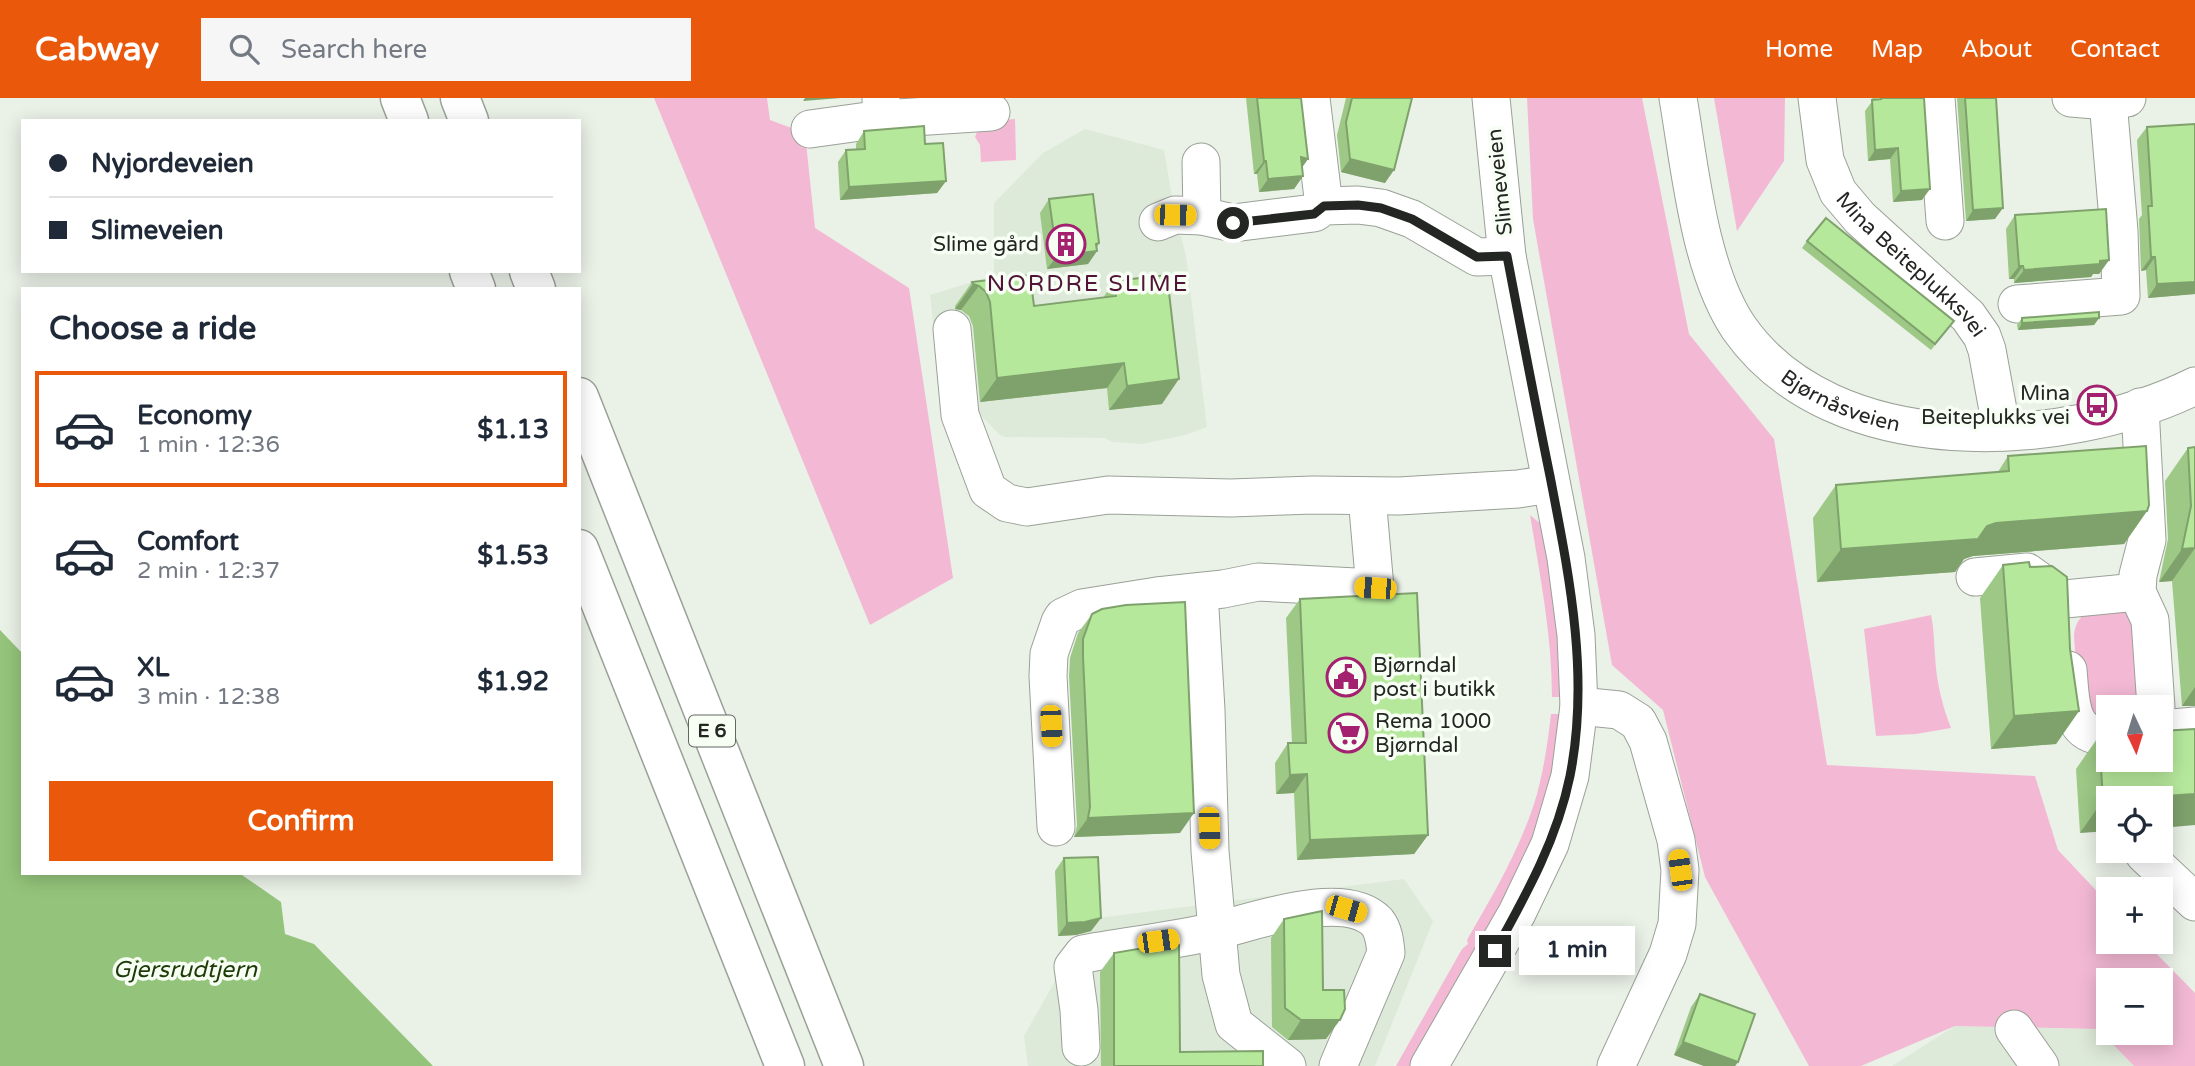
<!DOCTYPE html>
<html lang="en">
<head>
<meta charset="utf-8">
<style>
  body { margin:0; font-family:"Varela Round",sans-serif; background:#f6f6f7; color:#1f2937; height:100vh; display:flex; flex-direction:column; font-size:26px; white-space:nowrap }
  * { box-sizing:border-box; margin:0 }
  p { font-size:23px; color:#747a83 }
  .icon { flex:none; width:38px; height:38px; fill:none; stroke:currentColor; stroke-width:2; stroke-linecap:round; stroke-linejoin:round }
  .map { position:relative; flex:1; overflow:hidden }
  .drawer { position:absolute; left:21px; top:189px; width:560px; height:588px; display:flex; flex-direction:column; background:#fff; border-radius:0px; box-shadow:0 4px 18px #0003 }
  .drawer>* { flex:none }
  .guide { position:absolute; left:21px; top:21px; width:560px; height:154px; border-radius:0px; box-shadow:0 4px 18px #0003; display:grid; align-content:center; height:154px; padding:0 28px; background:#fff }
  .needle { width:46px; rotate:176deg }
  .fabs { position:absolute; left:2096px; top:597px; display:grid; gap:14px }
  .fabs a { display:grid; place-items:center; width:77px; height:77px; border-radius:0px; background:#fff; box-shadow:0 4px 18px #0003; font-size:35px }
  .end { position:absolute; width:32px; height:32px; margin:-16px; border:9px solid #242623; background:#fff; box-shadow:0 0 0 4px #fff }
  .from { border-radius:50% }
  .bubble { position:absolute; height:49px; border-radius:0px; background:#fff; box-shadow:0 4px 18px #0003; font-size:23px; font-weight:700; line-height:49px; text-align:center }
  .car { position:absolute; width:21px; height:42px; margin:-21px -10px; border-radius:9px; box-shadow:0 0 5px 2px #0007; background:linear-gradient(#f5c518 24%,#345 0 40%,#f5c518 0 76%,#345 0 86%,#f5c518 0) }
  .guide b { display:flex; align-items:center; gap:24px; height:66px; font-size:26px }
  .guide b+b { border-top:2px solid #e0e1e3 }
  .guide i { width:18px; height:18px; background:#1f2937 }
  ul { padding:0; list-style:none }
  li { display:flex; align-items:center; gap:21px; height:116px; margin:0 14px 10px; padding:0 14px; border:4px solid transparent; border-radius:0px }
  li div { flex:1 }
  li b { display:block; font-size:26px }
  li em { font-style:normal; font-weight:700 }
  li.current { border-color:#ea580c }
  li>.icon { width:63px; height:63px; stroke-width:1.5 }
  h2 { padding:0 28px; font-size:32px; line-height:84px }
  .action { display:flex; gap:14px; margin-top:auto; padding:14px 28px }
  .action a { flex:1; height:80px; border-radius:0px; background:#ea580c; color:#fff; font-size:28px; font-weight:700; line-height:80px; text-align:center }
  header { display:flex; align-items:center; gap:42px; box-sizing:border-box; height:98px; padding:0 35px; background:#ea580c; color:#fff }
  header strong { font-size:33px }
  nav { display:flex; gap:38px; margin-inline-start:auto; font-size:24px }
  .search { width:490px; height:63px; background:#f6f6f7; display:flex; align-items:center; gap:18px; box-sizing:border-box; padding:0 24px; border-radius:0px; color:#747a83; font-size:26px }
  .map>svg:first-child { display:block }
</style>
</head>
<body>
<header>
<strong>Cabway</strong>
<div class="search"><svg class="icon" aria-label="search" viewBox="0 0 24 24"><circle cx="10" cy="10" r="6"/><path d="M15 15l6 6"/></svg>Search here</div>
<nav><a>Home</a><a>Map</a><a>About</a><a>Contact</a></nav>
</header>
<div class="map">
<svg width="2195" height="968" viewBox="0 0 2195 968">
  <rect width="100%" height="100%" fill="#eaf1e7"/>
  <g fill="#deead9">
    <path d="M1085,31L1164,52L1174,111L1186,158L1207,329L1185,337L1142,346L1113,344L1104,340L1005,339L1000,337L976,312L943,308L930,197L994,177V105L1043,55Z"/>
    <path d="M1404,781L1433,823L1375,968H1028L1024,938L1090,821Z"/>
    <path d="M1955,928L2098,931L2134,968H1892Z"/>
  </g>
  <g fill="#f3b9d4" fill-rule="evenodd">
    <path d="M654,0H767L770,22L805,35L815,130L909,190L953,480L870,527Z"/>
    <path d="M1527,0H1642L1689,236L1774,341L1827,667L2035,678L2058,752L2109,806V844H2145L2195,895V968H2134L2098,931L1955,928L1861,968H1809L1705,779L1663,612L1612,567L1533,121ZM2109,882H2161V934H2109Z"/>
    <path d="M1714,0H1785L1784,63L1737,133Z"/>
    <path d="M1015,21L1016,62L981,64L980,47L975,39L981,24Z"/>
    <path d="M1530,417L1542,427L1558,511L1564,599H1552C1552,537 1540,478 1530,417Z"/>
    <path d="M2106,506L2132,516L2144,609H2109V629L2079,606L2074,539C2075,518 2088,512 2106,506Z"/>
    <path d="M1931,517C1934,531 1934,544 1935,557C1936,582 1942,607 1951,630L1916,636L1876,638L1864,531Z"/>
    <path d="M1551,616H1563L1557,657L1538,731L1515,783L1410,968H1396L1462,851L1468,846L1467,842C1494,795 1522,748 1537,696C1544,670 1548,643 1551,616Z"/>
  </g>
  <path fill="#94c47b" d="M0,532L23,556V775H239L281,804L285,836L314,846L433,968H0Z"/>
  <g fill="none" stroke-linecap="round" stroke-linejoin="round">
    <defs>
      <g id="minor">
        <path d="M881,0L882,21L991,14"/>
        <path d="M1311,0L1324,108"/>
        <path id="s1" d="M1678,0C1690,70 1699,171 1739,230C1833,364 2063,353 2195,288"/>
        <path id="s2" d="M1817,0L1825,62L1838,94L1860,120L1968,218L1982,238L1987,252L2002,334"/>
        <path d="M1936,0L1945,123"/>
        <path d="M2071,0L2108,3L2127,0"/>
        <path d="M810,31L882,21"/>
        <path d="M1201,64L1202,118"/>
        <path d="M1158,124L1175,117L1202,118L1233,125L1314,115L1324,108L1358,107L1381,110L1412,121L1477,159L1507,158"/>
        <path d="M2017,206L2121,198L2119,133L2108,3"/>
        <path d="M952,231L960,317L988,392L1007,405L1027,409L1108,397L1231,400L1313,397L1399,398L1518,391L1551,386"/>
        <path d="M2140,309L2147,442L2138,477L2137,494L2150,522L2156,609"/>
        <path d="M1975,479L2027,474L2041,484"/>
        <path d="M1199,494L1206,612L1210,753L1221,877L1234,926L1287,968"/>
        <path d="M2065,501L2137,494"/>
        <path d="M2068,572C2071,601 2068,640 2109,638"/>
        <path d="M1579,608L1619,612L1638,624L1648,643L1676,742L1680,772L1677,826L1668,856L1616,968"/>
        <path d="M2161,631L2195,628"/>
        <path d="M1056,729L1048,578L1049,556L1060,524L1063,519L1082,510L1157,498L1223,491L1258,484L1375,490L1367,399"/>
        <path d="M2144,756L2195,804"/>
        <path d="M2014,931L2040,968"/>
        <path d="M1081,949L1079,912L1073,869L1083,856C1127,848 1172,843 1215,833C1254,824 1344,790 1377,824C1384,833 1385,844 1386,855L1338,968"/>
        <path d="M1429,968L1517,815L1550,746L1570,678L1579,608L1576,537L1566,460L1507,158L1491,0"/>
      </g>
      <g id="highway">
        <path d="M400,0L409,23"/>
        <path d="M460,0L469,23"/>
        <path d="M469,173L476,191"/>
        <path d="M529,173L536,191"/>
        <path d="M579,299L844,968"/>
        <path d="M579,451L785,968"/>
      </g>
    </defs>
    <use href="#minor" stroke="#9aa197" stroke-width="39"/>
    <use href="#highway" stroke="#9aa197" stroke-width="41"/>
    <use href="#minor" stroke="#fff" stroke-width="37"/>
    <use href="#highway" stroke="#fff" stroke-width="38"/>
  </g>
  <g fill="#9dc886">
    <path d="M1246,0H1301L1308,61L1302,69L1303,78L1294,91L1259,94L1257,76H1254Z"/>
    <path d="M1346,0H1412L1385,85L1341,74L1337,37Z"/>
    <path d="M1872,0H1924L1922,102L1893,104L1890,61L1868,63L1865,13L1873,2Z"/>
    <path d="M1957,0H1996L1995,121L1966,123Z"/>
    <path d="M2147,29L2195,196L2148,200L2146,172L2141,173L2139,121L2142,117L2137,42Z"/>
    <path d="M864,33L925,46L946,83L937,95L840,102L838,64L846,52L856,51V46Z"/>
    <path d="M1049,101L1099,145L1097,149V153L1088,166L1047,171L1040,115Z"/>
    <path d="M2015,117L2109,162L2099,176H2093L2091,179L2014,185V181H2009L2006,131Z"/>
    <path d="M1807,143L1949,229L1931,252L1802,150Z"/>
    <path d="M1114,183L1162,306L1109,312L1107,290L980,304L973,228L969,218L961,212L955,211V208L972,184L1034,208L1103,200Z"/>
    <path d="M2022,220H2099L2094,227L2018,232L2017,227Z"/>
    <path d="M2195,349V608H2182L2172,483L2159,484L2168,441L2165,383L2188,350Z"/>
    <path d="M2008,358L2147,413L2124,446L1973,458L1964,461L1955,474L1817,484L1813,420L1836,387L1998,374Z"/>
    <path d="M2003,467L2030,469L2070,551L2079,613L2056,646L1991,651L1980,500Z"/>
    <path d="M1300,501L1428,737L1414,756L1297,762L1294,695L1276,696L1275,665L1288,645H1292L1286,520Z"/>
    <path d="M1092,516L1180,735L1074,739L1077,728L1069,578L1070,560L1078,535Z"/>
    <path d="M2195,631L2080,735L2076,671L2099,638Z"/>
    <path d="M1064,760L1101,820L1091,833L1076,837L1058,838L1055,773Z"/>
    <path d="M1284,821L1323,892L1326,941L1288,942L1272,929L1271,840Z"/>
    <path d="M1114,855L1180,954L1263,968H1101L1100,874Z"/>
    <path d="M1700,896L1738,964L1735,968H1704L1674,957L1691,909Z"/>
  </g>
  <g fill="#7fa26d">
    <path d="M805,0H841L803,3Z"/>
    <path d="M1898,50L1890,61L1868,63L1875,52Z"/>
    <path d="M1301,59L1308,61L1299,74Z"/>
    <path d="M1350,61L1394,72L1385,85L1341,74Z"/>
    <path d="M1264,63H1266L1257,76H1254Z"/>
    <path d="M1303,78L1294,91L1259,94L1268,81Z"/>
    <path d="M946,83L937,95L840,102L849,89Z"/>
    <path d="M1930,91L1922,102L1893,104L1901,93Z"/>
    <path d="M2003,110L1995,121L1966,123L1973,112Z"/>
    <path d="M1099,145L1094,153H1097L1088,166L1047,171L1057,158Z"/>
    <path d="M2151,159H2155L2146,172L2141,173Z"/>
    <path d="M2109,162L2099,176H2093L2091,179L2014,185L2024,172Z"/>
    <path d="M2019,168H2023L2014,181H2009Z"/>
    <path d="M2195,184V196L2148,200L2157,186Z"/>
    <path d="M973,186L979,188L961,212L955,211Z"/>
    <path d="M2099,220L2094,227L2018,232L2022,225Z"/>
    <path d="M1124,265L1107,290L980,304L997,280Z"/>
    <path d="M1179,281L1162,306L1109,312L1127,288Z"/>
    <path d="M2147,413L2124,446L1973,458L1964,461L1955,474L1817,484L1841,451L1987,428L1996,425Z"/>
    <path d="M2195,450L2172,483L2159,484L2182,451Z"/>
    <path d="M2195,589V608H2182Z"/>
    <path d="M2079,613L2056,646L1991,651L2014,618Z"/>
    <path d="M1307,676L1294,695L1276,696L1290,677Z"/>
    <path d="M2195,696V727L2161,730V700H2134Z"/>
    <path d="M2103,702H2109V733L2080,735Z"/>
    <path d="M1194,715L1180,735L1074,739L1088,720Z"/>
    <path d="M1428,737L1414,756L1297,762L1310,742Z"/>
    <path d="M1101,820L1091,833L1076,837L1058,838L1067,825Z"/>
    <path d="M1301,922H1340L1326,941L1288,942Z"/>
    <path d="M1683,944L1738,964L1735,968H1704L1674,957Z"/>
  </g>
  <g fill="#b6e89c" stroke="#7fa26d" stroke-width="2">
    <path d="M1257,0H1301L1308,61L1301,59L1303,78L1268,81L1266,63H1264Z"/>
    <path d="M1352,0H1412L1394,72L1350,61L1346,24Z"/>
    <path d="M1881,0H1924L1930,91L1901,93L1898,50L1875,52L1872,2L1881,1Z"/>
    <path d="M1965,0H1996L2003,110L1973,112Z"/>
    <path d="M2195,26V184L2157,186L2155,159H2151L2148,108H2152L2147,29Z"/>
    <path d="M924,28L925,46L943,45L946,83L849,89L846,52L865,51L864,33Z"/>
    <path d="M1093,96L1099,145L1096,146L1097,153L1057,158L1049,101Z"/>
    <path d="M2106,111L2109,162L2100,163V166L2024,172L2023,168H2019L2015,117Z"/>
    <path d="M1826,120L1954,223L1935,246L1807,143Z"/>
    <path d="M1030,177L1034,208L1116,198L1114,183L1167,177L1179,281L1127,288L1124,265L997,280L990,204L986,194L979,188L973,186L972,184Z"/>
    <path d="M2099,214V220L2022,225V220Z"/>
    <path d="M2146,348L2149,407L2147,413L1996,425L1987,428L1978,441L1841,451L1836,387L2009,373L2008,358Z"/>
    <path d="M2195,349V450L2182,451L2191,408L2188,350Z"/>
    <path d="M2029,464L2030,469L2052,468L2067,479L2070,551L2079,613L2014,618L2003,467Z"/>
    <path d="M1417,495L1428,737L1310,742L1307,676L1290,677L1288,645H1306L1300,501Z"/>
    <path d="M1185,504L1194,715L1088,720L1090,709L1083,559V541L1092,516L1102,511L1126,507Z"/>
    <path d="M2195,631V696L2134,700H2109V702H2103L2099,638L2109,637V662H2161V633Z"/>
    <path d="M1098,759L1101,820L1085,824L1067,825L1064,760Z"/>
    <path d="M1322,813L1323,892H1344L1345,911L1340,922H1301L1285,910L1284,821Z"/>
    <path d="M1161,847H1179L1180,954L1263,953V968H1114V855Z"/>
    <path d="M1700,896L1755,916L1738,964L1683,944Z"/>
  </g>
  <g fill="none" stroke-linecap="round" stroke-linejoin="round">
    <path stroke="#242623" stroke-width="9" d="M1233,125L1314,116L1324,108L1358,107L1381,110L1412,121L1477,159L1507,158C1521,231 1535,305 1550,378C1569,477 1590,577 1570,678C1557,742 1526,797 1495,853"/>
  </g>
  <defs>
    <symbol id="building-ring" viewBox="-11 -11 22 22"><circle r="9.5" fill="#f7fff4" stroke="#a42170" stroke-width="1.5"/><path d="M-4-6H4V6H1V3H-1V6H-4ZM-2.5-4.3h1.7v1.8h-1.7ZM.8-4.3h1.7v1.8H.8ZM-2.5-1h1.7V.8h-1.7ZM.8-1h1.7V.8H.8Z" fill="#a42170"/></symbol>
    <symbol id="bus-ring" viewBox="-11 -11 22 22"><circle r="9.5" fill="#f7fff4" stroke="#a42170" stroke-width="1.5"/><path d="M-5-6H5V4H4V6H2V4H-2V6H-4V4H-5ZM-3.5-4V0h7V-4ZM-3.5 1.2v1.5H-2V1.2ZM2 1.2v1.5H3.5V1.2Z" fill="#a42170"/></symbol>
    <symbol id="civic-ring" viewBox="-11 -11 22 22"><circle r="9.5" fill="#f7fff4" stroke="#a42170" stroke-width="1.5"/><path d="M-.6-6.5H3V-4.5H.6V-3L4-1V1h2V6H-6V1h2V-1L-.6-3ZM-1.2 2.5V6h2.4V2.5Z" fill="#a42170"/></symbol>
    <symbol id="supermarket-ring" viewBox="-11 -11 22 22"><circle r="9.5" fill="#f7fff4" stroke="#a42170" stroke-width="1.5"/><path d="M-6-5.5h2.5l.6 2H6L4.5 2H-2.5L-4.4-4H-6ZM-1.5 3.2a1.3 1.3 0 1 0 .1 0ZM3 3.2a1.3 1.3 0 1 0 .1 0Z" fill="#a42170"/></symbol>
  </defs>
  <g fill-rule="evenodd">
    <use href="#building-ring" x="1044" y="124" width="44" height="44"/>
    <use href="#bus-ring" x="2075" y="285" width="44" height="44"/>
    <use href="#civic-ring" x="1324" y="557" width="44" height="44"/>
    <use href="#supermarket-ring" x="1326" y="613" width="44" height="44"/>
  </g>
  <g text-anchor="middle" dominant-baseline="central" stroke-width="7" stroke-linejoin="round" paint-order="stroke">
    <rect fill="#f7fff4" stroke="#636762" stroke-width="2" x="689" y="617.5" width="46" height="31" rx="5"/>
    <g font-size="19" font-weight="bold" fill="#242623">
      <text x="712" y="633">E 6</text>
    </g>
    <g font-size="21" fill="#242623" stroke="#f7fff4">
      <text transform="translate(1500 84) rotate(-96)">Slimeveien</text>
      <text stroke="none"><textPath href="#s2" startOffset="200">Mina Beiteplukksvei</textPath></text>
      <text stroke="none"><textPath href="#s1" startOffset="368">Bjørnåsveien</textPath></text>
    </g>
    <g font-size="21" fill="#242623" stroke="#f7fff4" text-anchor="end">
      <text x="1039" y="146">Slime gård</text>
      <text x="2070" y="295">Mina<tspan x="2070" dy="24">Beiteplukks vei</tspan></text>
      <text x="1373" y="567" text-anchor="start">Bjørndal<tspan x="1373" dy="24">post i butikk</tspan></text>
      <text x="1375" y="623" text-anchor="start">Rema 1000<tspan x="1375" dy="24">Bjørndal</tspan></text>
    </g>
    <g font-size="23" letter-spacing="2" fill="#511337" stroke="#f7fff4">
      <text x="1088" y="186">NORDRE SLIME</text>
    </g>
    <g font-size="23" font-style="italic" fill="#1d3b07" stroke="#f7fff4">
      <text x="185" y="872">Gjersrudtjern</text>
    </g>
  </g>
</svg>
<div class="fabs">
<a><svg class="needle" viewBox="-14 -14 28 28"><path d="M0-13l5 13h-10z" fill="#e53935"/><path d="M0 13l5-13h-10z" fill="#747a83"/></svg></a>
<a><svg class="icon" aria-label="locate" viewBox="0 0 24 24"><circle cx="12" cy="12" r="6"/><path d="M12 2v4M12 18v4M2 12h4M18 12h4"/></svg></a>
<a>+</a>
<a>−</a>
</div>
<i class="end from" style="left:1233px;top:125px"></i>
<i class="end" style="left:1495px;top:853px"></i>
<div class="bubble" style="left:1519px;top:828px;width:116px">1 min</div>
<i class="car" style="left:1175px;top:117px;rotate:91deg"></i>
<i class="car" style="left:1375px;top:490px;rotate:274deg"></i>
<i class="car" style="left:1051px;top:628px;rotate:177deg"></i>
<i class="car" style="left:1209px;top:730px;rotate:178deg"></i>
<i class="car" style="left:1680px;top:772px;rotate:352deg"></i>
<i class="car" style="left:1346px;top:811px;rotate:106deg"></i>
<i class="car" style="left:1158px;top:843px;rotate:82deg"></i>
<div class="guide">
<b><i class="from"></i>Nyjordeveien</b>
<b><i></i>Slimeveien</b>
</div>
<section class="drawer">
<h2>Choose a ride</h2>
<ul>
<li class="current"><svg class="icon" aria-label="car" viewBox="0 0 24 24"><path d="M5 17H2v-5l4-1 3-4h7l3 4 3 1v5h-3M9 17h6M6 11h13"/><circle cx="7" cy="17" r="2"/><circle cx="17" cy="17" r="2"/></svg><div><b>Economy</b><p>1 min · 12:36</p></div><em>$1.13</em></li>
<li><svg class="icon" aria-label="car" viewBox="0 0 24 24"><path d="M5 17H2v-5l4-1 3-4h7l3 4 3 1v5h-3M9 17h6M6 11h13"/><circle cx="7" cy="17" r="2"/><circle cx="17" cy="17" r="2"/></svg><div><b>Comfort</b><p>2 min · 12:37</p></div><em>$1.53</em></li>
<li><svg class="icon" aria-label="car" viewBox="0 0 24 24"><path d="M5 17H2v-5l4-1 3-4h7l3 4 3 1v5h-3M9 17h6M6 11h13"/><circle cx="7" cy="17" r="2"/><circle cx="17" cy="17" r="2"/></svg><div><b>XL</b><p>3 min · 12:38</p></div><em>$1.92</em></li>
</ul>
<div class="action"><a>Confirm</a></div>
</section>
</div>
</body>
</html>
